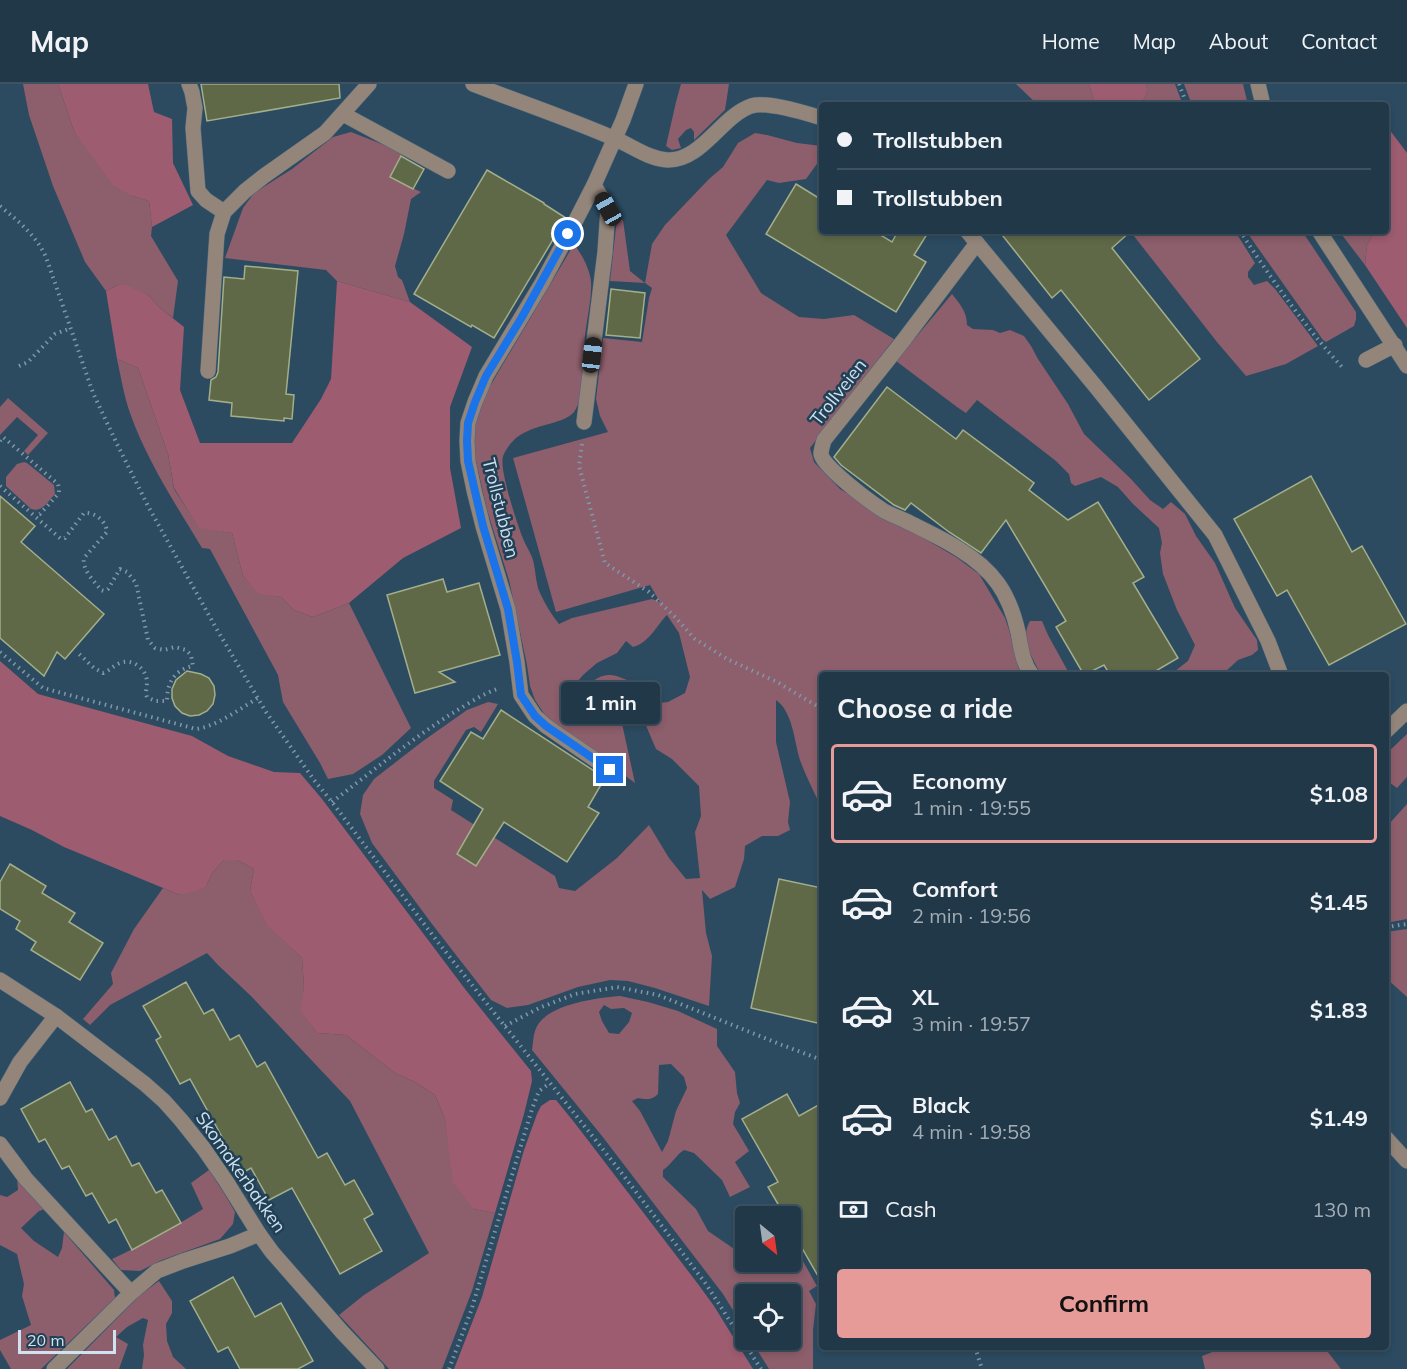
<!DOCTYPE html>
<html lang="en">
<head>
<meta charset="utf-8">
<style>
  body { margin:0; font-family:Mulish,sans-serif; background:#293f50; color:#f1f3f6; height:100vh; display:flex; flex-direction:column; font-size:22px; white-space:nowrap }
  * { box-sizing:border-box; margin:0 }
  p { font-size:20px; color:#a2acb4 }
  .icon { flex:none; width:33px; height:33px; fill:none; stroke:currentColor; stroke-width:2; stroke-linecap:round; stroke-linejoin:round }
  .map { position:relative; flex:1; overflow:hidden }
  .drawer { position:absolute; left:819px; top:588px; width:570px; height:678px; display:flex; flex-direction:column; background:#213849; border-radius:6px; box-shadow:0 3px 9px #0003,0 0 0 2px #3e5261 }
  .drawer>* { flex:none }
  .hud { position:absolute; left:819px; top:18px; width:570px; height:132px; border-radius:6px; box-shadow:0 3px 9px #0003,0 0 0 2px #3e5261; display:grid; align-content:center; height:132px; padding:0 18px; background:#213849 }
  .needle { width:39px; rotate:151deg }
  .buttons { position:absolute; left:735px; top:1122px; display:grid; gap:12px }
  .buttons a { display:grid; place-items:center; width:66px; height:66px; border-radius:6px; background:#213849; box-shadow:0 3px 9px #0003,0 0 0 2px #3e5261; font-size:30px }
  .scale { position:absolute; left:18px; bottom:15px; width:98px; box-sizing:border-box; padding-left:6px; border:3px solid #d0e1ef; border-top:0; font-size:16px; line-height:21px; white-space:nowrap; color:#d0e1ef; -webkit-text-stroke:4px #214055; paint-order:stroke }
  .end { position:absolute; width:27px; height:27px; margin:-14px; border:8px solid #1a73e8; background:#fff; box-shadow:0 0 0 3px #fff }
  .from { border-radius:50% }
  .bubble { position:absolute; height:42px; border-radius:6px; background:#213849; box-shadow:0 3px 9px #0003,0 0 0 2px #3e5261; font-size:20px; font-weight:700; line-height:42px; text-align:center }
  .car { position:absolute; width:18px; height:36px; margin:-18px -9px; border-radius:8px; box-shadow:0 0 4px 2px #0007; background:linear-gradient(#222 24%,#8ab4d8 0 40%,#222 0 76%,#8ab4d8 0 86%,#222 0) }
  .hud b { display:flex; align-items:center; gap:21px; height:57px; font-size:22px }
  .hud b+b { border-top:2px solid #3e5261 }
  .hud i { width:15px; height:15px; background:#f1f3f6 }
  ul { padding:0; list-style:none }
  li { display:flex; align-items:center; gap:18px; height:99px; margin:0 12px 9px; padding:0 6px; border:3px solid transparent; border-radius:6px }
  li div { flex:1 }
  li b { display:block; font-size:22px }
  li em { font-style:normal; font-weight:700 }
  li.on { border-color:#e69b98 }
  li>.icon { width:54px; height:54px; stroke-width:1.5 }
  h2 { padding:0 18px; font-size:27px; line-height:72px }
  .pay { display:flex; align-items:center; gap:15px; height:66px; padding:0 18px; font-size:22px }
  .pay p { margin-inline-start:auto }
  .button { display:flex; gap:12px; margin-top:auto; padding:12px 18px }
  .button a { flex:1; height:69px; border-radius:6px; background:#e69b98; color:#111; font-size:24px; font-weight:700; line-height:69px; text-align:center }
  header { display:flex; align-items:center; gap:36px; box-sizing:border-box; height:84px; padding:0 30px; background:#213849; border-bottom:2px solid #3e5261 }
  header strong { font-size:28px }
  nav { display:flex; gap:33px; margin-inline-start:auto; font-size:21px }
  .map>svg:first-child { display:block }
</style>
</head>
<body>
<header>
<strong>Map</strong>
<nav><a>Home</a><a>Map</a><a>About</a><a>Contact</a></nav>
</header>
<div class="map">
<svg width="1407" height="1285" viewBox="0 0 1407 1285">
  <rect width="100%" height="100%" fill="#2c4b61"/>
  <g fill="#8d5e6b" fill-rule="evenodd">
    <path d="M23,0H58L74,47L132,112L149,117L152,143L151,152L178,197L173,234L160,224L148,211L118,201L106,207L85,178L53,102L29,31Z"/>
    <path d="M681,0H729L725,26L694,56V48L691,44L686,46L678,55L681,64L672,66L666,62L676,18Z"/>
    <path d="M1016,0H1089L1095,21H1038Z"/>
    <path d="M1146,0H1175L1183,21H1139C1145,14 1149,9 1146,0Z"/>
    <path d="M1184,0H1243L1248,21H1192Z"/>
    <path d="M351,48L392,64L402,70L390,93L421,108L411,115L404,150L395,182L398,193L402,196L410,218L337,197L326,186L225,174L243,124L254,109L292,85L333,53Z"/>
    <path d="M755,49L767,51L797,59L822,62V73L806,95L779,99L767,96L726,151L761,209L799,233L824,235L854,231L894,255L810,364L814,378L840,405L956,473L979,490L1005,534L1010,549L1018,583L1024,591H822V720L819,719C813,705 805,691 800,676C794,657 793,628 776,616V658L790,718L788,738L790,746L778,752H762L745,762L744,775L735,803L710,815L702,806L706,849L712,872L709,922L655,904L628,897L610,896L578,903L528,921L507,924L491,916L432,840L372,759L360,730L363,711L374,695L423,657L467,626L488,618L498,620L481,648L474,643L466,646L434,697V704L453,716L451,726L555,792L559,804L575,807L617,774L649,741L669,774L686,795L700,794L695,748L701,732L699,702L672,675L656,665L644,637L645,627L652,620L668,618L685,609L690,593L679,549L667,531C656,542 650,558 633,563L626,557L617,569L597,579L583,591L572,604L586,616L587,602C601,589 610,588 627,596L621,623V635L635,699L580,658L557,643L545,631L535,616L530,602L527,581L509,496L487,426L475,373L474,355L476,327L483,314L574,160C582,171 589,183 591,197C592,215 587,234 585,252C583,272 586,312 574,328C564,341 528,340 513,357C510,360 504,368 503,373C499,385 517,439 522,452C525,460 529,466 532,473C536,484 535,498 540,509C545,520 551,530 559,540L572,534L652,515L660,518L650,501L556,528L513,374L608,348L600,332L596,315L603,254L642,258L649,214L652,204L645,199L610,197L616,143L618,136H623L630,187L645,199L652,160L665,141L709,95L723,83L738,59Z"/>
    <path d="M1130,147H1235L1255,179L1248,188V193L1254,201L1267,197L1275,205L1318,262L1286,280L1246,292L1217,258Z"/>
    <path d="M1246,147H1302L1356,228V235L1354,242L1326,258L1323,256Z"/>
    <path d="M1339,147H1375L1367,161L1365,181Z"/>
    <path d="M952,210C960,220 967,228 967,241L973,245L993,246L1000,249L1010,246L1024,252L1031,262L1038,275L1068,320L1084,350L1131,395L1150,416L1163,425L1171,418L1185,430L1196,452L1215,479L1235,524L1257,556L1258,566L1252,571L1238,576L1225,588V591H1170L1188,577L1195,561L1177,526L1163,490L1160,469L1162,459L1159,444L1133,420L1118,403L1101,393L1075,402L1071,399L1069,390L1056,377L977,316L966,329L957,323L896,277Z"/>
    <path d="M117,275L138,284L168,370L174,405L199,443L232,449L243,492L259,509L281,513L294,526L313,533L349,519L411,644L382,671L353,690L328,695L320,679L283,618L278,591L210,465L202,464C176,421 147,377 130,329C124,312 121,293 117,275Z"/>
    <path d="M8,314L48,349L28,371L24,367L38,351L17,333L0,351V323Z"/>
    <path d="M24,378L27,379L54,401L55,410C48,417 42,429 31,425L6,402V393L17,380Z"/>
    <path d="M1030,537H1042L1048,551L1070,591H1041C1033,574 1019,555 1030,537Z"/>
    <path d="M1407,650V693L1397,704L1390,699L1386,703V670Z"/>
    <path d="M1407,720V835L1386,839V740L1388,741Z"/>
    <path d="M224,776H237L254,785L250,807L267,840L302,874L304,903L301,926L317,949L346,951L395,989L415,998L435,1011L445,1035L450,1066L474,1125L495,1129L472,1207L442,1285H389L339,1231L364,1211L429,1169L350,1017L251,912L218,881L207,869L110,921L90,941L83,935L113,900L111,889L134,845L163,804L180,811L207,800L212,789Z"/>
    <path d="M1407,845V913L1386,894V848Z"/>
    <path d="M620,912L648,918L678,927L717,945V962L735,988L737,1009L740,1019L735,1028L733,1040L749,1067L735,1078L750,1103L730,1113L722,1096L694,1069L684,1066C675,1072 672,1080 663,1086V1093L696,1125L708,1147L740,1169H745L746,1178H790L791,1156L817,1202L809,1207L816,1220L813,1246V1285H769L751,1256H790V1210H746L745,1246L723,1210L602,1052L532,966C533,960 533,953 535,947C543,920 597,914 620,912ZM604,921L611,925L624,924L632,929L629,938L619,950L609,949L602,937L599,928ZM671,980L684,993L687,1004L676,1027L668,1057L662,1068L640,1027L632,1017L638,1014C646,1016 652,1016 658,1010L659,981Z"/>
    <path d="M209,1086L224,1109L235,1128L233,1140L220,1155L162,1176L140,1187L121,1186L112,1175C143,1161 174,1143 203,1125L191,1099Z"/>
    <path d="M17,1093L45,1125L39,1127L21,1144L34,1157L58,1173L62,1164L64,1148L114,1206L115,1214L41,1285H11L0,1266V1256L31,1241L22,1212L24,1200L17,1170L0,1161V1111L7,1113L18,1106Z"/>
    <path d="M159,1197L172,1217V1229L166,1240L167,1257L173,1273L186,1285H142L144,1271L143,1261L148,1236L143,1234L127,1243L116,1253L128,1260L119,1285H67L140,1211Z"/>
    <path d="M1220,1263H1324L1341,1285H1205L1202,1272L1220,1265Z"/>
  </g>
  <g fill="#9e5c70">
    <path d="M58,0H148L154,28L172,35L173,79L193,121L152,143L149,117L132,112L113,101L74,47Z"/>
    <path d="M1089,0H1146C1149,9 1145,14 1139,21H1095Z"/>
    <path d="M1386,41L1407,69V244L1365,181L1367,161L1375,147H1386Z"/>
    <path d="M337,197L410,218L472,263L450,323V384L461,444L403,474L349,519L313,533L294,526L281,513L259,510L243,492L232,449L199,444L174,404L168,370L138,284L117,275L106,207L118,201H126L148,211L160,224L184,243L180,306L200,359H292L321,315L331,295Z"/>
    <path d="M0,577L38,610L192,652L228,672L274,688L300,689L322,715L465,905L531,987L532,997L524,1030L495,1129L474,1125L453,1099L445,1035L435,1011L415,998L395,989L346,951L317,949L300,926L304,903L302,874L267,841L250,807L254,785L237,776H224L212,789L207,800L202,805L180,811L64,763L32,746L0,732Z"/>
    <path d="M550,1016H556L574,1038L698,1200L714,1222L753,1285H454L482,1213L524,1066L537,1030L541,1022Z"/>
  </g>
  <g fill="#5f6947" stroke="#a3ae8a" stroke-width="1.5">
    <path d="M201,0H339L340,14L207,37Z"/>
    <path d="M401,72L424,85L413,105L390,93Z"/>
    <path d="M487,86L544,119V120L566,134L494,254L472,241L471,243L414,210Z"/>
    <path d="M796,100L822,116V147H874L892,158L898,147H929L914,171L926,178L896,228L766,150Z"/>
    <path d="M999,147H1131L1112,164L1200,275L1149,316L1061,206L1052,214Z"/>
    <path d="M245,182L298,187L286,310L294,311L292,335L284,334V337L231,332L232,319L209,316L211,296L216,293L218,288L224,193L244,195Z"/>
    <path d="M611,205L645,209L640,254L606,251Z"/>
    <path d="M887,303L956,355L963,346L1034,399L1029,406L1068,436L1098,418L1144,493L1133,499L1178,574L1149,591H1110L1104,581L1084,591L1056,543L1066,537L1006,436L981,469L949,448L911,419L905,426L894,421L841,381L834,373Z"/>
    <path d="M1311,392L1352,468L1362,462L1406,540L1329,581L1287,506L1277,512L1234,435Z"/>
    <path d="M0,412L35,442L21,458L104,530L65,575L57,568L44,592L0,554Z"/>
    <path d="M443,495L447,508L479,499L500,571L439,588L455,598L415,609L387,511Z"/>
    <path d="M187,587L201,590L209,594L214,602L215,611L213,620L207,627L199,631L190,632L182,629L175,622L172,614V605L176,596Z"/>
    <path d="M501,626L605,694L588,723L599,729L567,778L504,738L476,782L457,770L483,725L440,697L471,648L483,655Z"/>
    <path d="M10,780L46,802L42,809L75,829L69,838L103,859L80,896L31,866L36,858L16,845L20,837L0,825V798Z"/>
    <path d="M779,795L822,804V940L751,924Z"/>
    <path d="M186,898L204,930L213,925L230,956L239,951L257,983L265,978L318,1074L327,1069L345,1101L354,1096L373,1130L364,1135L382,1167L340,1190L292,1104L269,1116L251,1084L242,1089L190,995L180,1000L156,956L161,953L143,922Z"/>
    <path d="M70,998L86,1028L92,1025L109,1056L116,1052L132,1082L139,1079L156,1109L162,1106L181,1139L132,1166L116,1135L109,1139L92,1109L86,1112L69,1082L62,1085L45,1055L39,1058L21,1025Z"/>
    <path d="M787,1010L799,1032L822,1019V1199L790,1143V1132H785L768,1103L778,1098L742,1035Z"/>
    <path d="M233,1193L255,1233L281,1219L313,1277L298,1285H240L228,1263L218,1268L190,1217Z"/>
  </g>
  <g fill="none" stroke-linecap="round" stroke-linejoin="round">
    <defs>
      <g id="minor">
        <path d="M189,0L192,8L195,24L193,44L198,107L206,116L224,128"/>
        <path d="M473,0C519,18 567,34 613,54C631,61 648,75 668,76C701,77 722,32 751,22C768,17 805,29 822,34"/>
        <path d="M1258,0L1263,21"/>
        <path d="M343,30L448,87"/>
        <path d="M967,147L1096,303L1215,451L1268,557L1281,591"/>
        <path d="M1319,147L1407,282"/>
        <path d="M977,159L903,257L824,356C823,360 821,366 821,370C822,382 869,417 881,425C888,430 898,433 906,437C924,446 942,454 959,465C993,486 1009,508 1018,548C1021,563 1022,578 1032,591"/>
        <path d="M1366,276L1395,261"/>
        <path d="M208,287L217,150L224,128L245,107L264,92L325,49L369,0"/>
        <path d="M584,338L605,168L608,125L594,101"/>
        <path d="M1386,647L1407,627"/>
        <path d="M610,686L546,642L535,632L521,611L517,578L508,525L483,442L474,406L468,377L467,357L468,339L475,318L486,292L542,199L577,134L594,101L623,36L636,0"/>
        <path d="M0,896L56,932L145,1000L164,1017L181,1036L204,1065L226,1097L259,1150L272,1168L342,1248L377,1285"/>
        <path d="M0,1014L20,978L56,932"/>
        <path d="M1386,1054L1407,1077"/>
        <path d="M0,1060L26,1095L131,1209"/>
        <path d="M54,1285L131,1209L157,1187L183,1177L230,1162L259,1150"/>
      </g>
    </defs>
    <use href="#minor" stroke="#4d697d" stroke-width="16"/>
    <g stroke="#8098aa" stroke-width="4" stroke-dasharray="1.5 4.5" stroke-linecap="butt">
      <path d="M1179,0L1187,21"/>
      <path d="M0,122C19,138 35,150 46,173L93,309L117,360L148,422L216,544L266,628L314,696L332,718L437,857L617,1083L706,1200L761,1285"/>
      <path d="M1240,147C1270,193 1305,243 1342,283"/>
      <path d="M19,282L28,278L55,250L71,244"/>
      <path d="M0,357L3,353L58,400L59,404V409L40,430L35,431"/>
      <path d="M582,360L579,382L605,479L649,508L675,533L695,555L727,575L777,598L822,625"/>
      <path d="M0,402L61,455L65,454L84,429C95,428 106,437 107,448L84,474C82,486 94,497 101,506L104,507L108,505L120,485L127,488L136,499L148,556L155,564L159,565L164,566L175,563L186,566L191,571L193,582C174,586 167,599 167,617H155L147,613C145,608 147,604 147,599C147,585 133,574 120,579C113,582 109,587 103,589L94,584L77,568"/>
      <path d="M0,568L43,604L196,645C218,642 239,625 258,614"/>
      <path d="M332,718C370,689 408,658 448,632C463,623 480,611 497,605"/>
      <path d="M1386,843L1407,840"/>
      <path d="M505,942L539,924L575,910L617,903L658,911L782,961L822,976"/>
      <path d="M975,1263L982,1285"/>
      <path d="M449,1285L471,1227L532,1025L539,1007L550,999"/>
    </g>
    <use href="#minor" stroke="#93857a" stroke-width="15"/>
  </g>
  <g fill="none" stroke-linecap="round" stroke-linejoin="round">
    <path stroke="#1a73e8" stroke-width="8" d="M568,150L522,233L486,292L475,318L468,339L467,357L468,377L483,442L508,525L517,578L521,611L535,632L546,642L610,686"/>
  </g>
  <g text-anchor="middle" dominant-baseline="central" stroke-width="5" stroke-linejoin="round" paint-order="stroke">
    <g font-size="18" fill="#d0e1ef" stroke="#214055">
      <text transform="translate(838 308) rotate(-52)">Trollveien</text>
      <text transform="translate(501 424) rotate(76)">Trollstubben</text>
      <text transform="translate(241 1088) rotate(55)">Skomakerbakken</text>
    </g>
  </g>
</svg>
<div class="buttons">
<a><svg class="needle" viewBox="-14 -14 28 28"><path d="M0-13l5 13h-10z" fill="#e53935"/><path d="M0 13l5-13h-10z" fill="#a2acb4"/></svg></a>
<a><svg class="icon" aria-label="locate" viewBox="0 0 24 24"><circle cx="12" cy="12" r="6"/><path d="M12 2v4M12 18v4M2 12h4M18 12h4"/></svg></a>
</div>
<div class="scale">20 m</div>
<i class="end from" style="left:568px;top:150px"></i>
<i class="end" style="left:610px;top:686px"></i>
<div class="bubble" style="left:561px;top:598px;width:99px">1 min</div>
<i class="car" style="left:608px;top:125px;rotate:331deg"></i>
<i class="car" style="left:592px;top:271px;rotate:7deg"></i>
<div class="hud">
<b><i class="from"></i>Trollstubben</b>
<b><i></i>Trollstubben</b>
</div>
<section class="drawer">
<h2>Choose a ride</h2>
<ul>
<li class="on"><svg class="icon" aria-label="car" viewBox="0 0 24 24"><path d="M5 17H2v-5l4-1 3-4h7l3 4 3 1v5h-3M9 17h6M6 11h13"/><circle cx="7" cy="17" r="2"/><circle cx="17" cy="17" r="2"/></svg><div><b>Economy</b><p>1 min · 19:55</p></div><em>$1.08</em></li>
<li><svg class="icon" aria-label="car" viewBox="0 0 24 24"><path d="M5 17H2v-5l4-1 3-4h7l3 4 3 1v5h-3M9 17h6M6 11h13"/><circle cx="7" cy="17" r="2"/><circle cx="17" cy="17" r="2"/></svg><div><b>Comfort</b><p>2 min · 19:56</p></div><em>$1.45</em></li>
<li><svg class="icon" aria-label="car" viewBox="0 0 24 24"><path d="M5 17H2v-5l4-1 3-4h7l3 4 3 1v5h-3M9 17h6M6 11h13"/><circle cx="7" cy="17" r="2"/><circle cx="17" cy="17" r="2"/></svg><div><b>XL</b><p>3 min · 19:57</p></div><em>$1.83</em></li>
<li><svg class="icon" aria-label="car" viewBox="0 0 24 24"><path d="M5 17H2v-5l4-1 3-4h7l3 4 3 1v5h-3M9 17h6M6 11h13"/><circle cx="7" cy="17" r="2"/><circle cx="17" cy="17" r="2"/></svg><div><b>Black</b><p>4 min · 19:58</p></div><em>$1.49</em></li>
</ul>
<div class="pay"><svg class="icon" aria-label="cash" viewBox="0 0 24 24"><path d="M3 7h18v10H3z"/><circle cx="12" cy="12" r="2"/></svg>Cash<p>130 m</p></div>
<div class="button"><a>Confirm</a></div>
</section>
</div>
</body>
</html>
